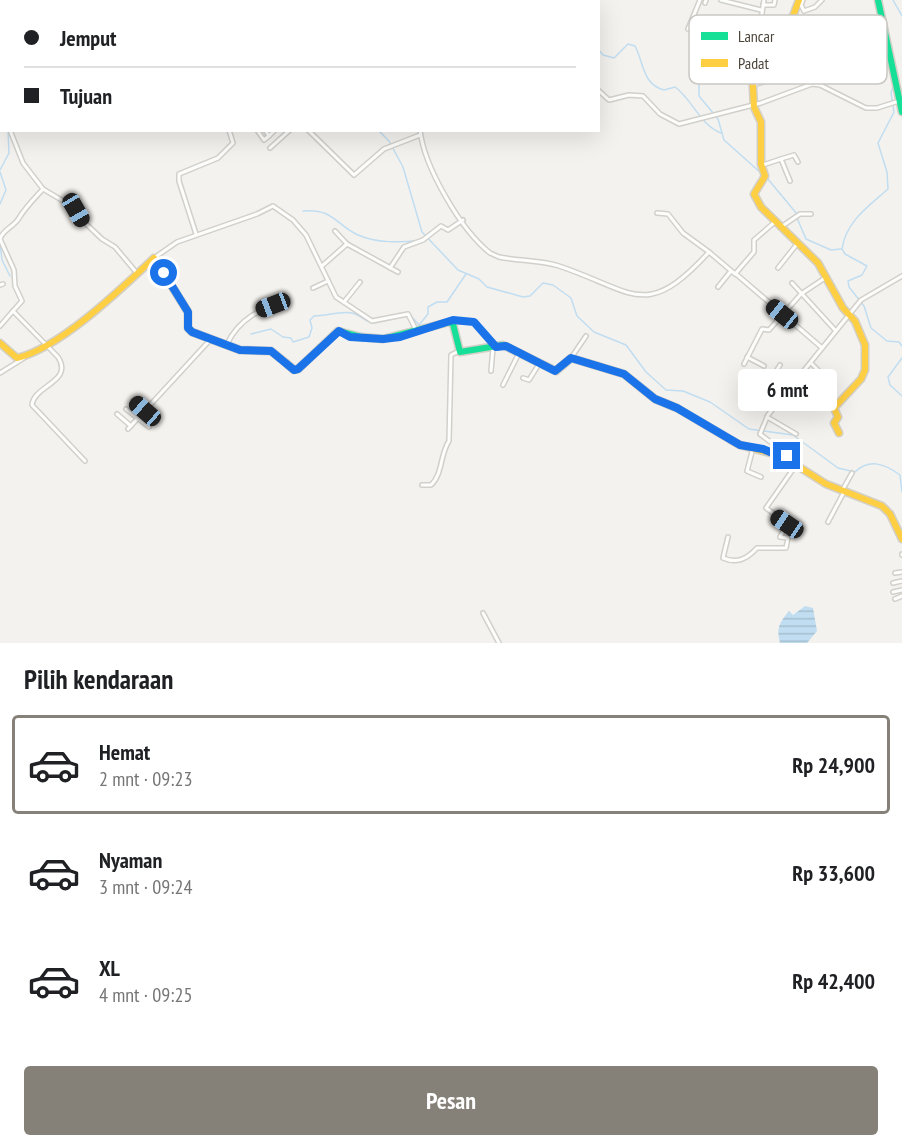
<!DOCTYPE html>
<html lang="id">
<head>
<meta charset="utf-8">
<style>
  body { margin:0; font-family:"PT Sans Narrow",sans-serif; background:#f6f6f6; color:#202124; height:100vh; display:flex; flex-direction:column; font-size:22px; white-space:nowrap }
  * { box-sizing:border-box; margin:0 }
  p { font-size:20px; color:#757577 }
  .icon { flex:none; width:33px; height:33px; fill:none; stroke:currentColor; stroke-width:2; stroke-linecap:round; stroke-linejoin:round }
  .map { position:relative; height:643px; overflow:hidden }
  .panel { display:flex; flex-direction:column; background:#fff; flex:1 }
  .panel>* { flex:none }
  .top-card { position:absolute; left:0px; top:0px; width:600px; height:132px; box-shadow:0 6px 24px #0002; display:grid; align-content:center; height:132px; padding:0 24px; background:#fff }
  .end { position:absolute; width:27px; height:27px; margin:-14px; border:8px solid #1a73e8; background:#fff; box-shadow:0 0 0 3px #fff }
  .from { border-radius:50% }
  .bubble { position:absolute; height:42px; border-radius:6px; background:#fff; box-shadow:0 6px 24px #0002; font-size:20px; font-weight:800; line-height:42px; text-align:center }
  .car { position:absolute; width:18px; height:36px; margin:-18px -9px; border-radius:8px; box-shadow:0 0 4px 2px #0007; background:linear-gradient(#222 24%,#8ab4d8 0 40%,#222 0 76%,#8ab4d8 0 86%,#222 0) }
  .top-card b { display:flex; align-items:center; gap:21px; height:57px; font-size:22px }
  .top-card b+b { border-top:2px solid #e0e0e0 }
  .top-card i { width:15px; height:15px; background:#202124 }
  ul { padding:0; list-style:none }
  li { display:flex; align-items:center; gap:18px; height:99px; margin:0 12px 9px; padding:0 12px; border:3px solid transparent; border-radius:6px }
  li div { flex:1 }
  li b { display:block; font-size:22px }
  li em { font-style:normal; font-weight:800 }
  li.active { border-color:#868178 }
  li>.icon { width:54px; height:54px; stroke-width:1.5 }
  h2 { padding:0 24px; font-size:27px; line-height:72px }
  .cta { display:flex; gap:12px; margin-top:auto; padding:12px 24px }
  .cta a { flex:1; height:69px; border-radius:6px; background:#868178; color:#fff; font-size:24px; font-weight:800; line-height:69px; text-align:center }
  .map>svg:first-child { display:block }
</style>
</head>
<body>
<div class="map">
<svg width="902" height="643" viewBox="0 0 902 643">
  <defs>
    <pattern id="water-rules" width="6" height="5" patternUnits="userSpaceOnUse" patternTransform="scale(1.5)"><rect width="6" height="5" fill="#c0ddf1"/><path d="M0 2.5h6" fill="none" stroke="#a6bfcf"/></pattern>
  </defs>
  <rect width="100%" height="100%" fill="#f4f2ee"/>
  <path fill="url(#water-rules)" d="M805,606L813,608L817,631L807,643H780C776,628 779,623 789,611L793,615Z"/>
  <g fill="none" stroke-linecap="round" stroke-linejoin="round">
    <g stroke="#c0ddf1" stroke-width="1.5">
      <path d="M205,0L207,2"/>
      <path d="M560,0L561,2"/>
      <path d="M893,0L902,16"/>
      <path d="M152,2L154,0"/>
      <path d="M598,49L603,55L614,58L628,44L635,46C644,63 642,84 664,90L675,87C693,100 699,124 721,133"/>
      <path d="M699,82V96L718,119L724,140L761,173"/>
      <path d="M893,87L891,93L894,112L878,143L887,172L888,189C869,206 846,221 842,249L845,254L867,266L862,275L848,281L849,287L864,306L871,328L887,341L899,342L902,346"/>
      <path d="M378,130L389,141L403,167L422,232L458,270L479,279L487,287L523,297L530,296L543,283L553,285L571,298L577,316L594,332L626,345L646,372L666,390L683,391L710,402L749,429L793,435L838,468L855,472C870,458 885,464 900,475L902,492"/>
      <path d="M0,170L9,153L8,130"/>
      <path d="M0,172L6,190L0,204"/>
      <path d="M767,178L797,214"/>
      <path d="M303,211C333,208 336,225 358,235C376,243 401,243 420,240"/>
      <path d="M797,218L806,239L831,250L841,249"/>
      <path d="M0,243L2,260L10,276"/>
      <path d="M411,316L419,325L428,314V307L437,302H447L466,274"/>
      <path d="M251,334L271,329L283,337L291,338L293,342L309,337L312,328L310,320L314,316C326,316 340,311 352,313C361,315 365,322 374,323L397,318"/>
      <path d="M902,358L888,377L890,385L902,396"/>
    </g>
    <defs>
      <g id="street">
        <path d="M334,0V2"/>
        <path d="M367,0L369,2"/>
        <path d="M721,0L761,10"/>
        <path d="M764,0L759,33H780"/>
        <path d="M803,0L801,5L804,11L815,7L822,0"/>
        <path d="M705,3L706,0"/>
        <path d="M763,5H774L775,0"/>
        <path d="M0,7L2,3"/>
        <path d="M688,29L700,0"/>
        <path d="M757,42L779,44"/>
        <path d="M866,60L886,46"/>
        <path d="M757,68L759,33"/>
        <path d="M735,75L751,72"/>
        <path d="M0,81L2,82"/>
        <path d="M752,85L771,80"/>
        <path d="M598,90L609,100L629,95L643,96L660,114L679,124L761,103L812,84L820,85L866,108H877L899,101"/>
        <path d="M10,130L23,163L43,189L75,208L83,221L102,239L115,247L136,272"/>
        <path d="M257,130L264,140L269,136"/>
        <path d="M265,130L269,136L275,130"/>
        <path d="M308,130L354,175L384,149L420,135"/>
        <path d="M420,130C424,167 461,230 490,253L499,257C518,261 540,260 559,266C634,291 645,322 709,252L735,274L754,252V240L776,221"/>
        <path d="M270,148L290,130"/>
        <path d="M781,159L794,155L798,162"/>
        <path d="M763,165L781,159L790,181"/>
        <path d="M43,189C34,199 25,208 19,218C14,227 3,229 0,239L14,270L15,286L22,301L13,311L58,357C74,382 34,385 32,405L85,461"/>
        <path d="M657,213L668,214L683,233L709,252"/>
        <path d="M781,227L800,214H811"/>
        <path d="M335,231L347,244L398,272"/>
        <path d="M196,234L179,181V174L218,158L233,143L229,130"/>
        <path d="M154,258L177,242L257,214L273,206L293,220L306,235L336,297L372,321L408,314L416,330"/>
        <path d="M322,266L347,244"/>
        <path d="M390,268L404,247L423,240L441,226L448,230L463,220"/>
        <path d="M778,268L797,244"/>
        <path d="M736,274L821,347"/>
        <path d="M792,283L835,330"/>
        <path d="M0,285L3,284"/>
        <path d="M718,287L731,271"/>
        <path d="M313,288L328,281"/>
        <path d="M344,302L360,282"/>
        <path d="M451,322H474L495,345"/>
        <path d="M0,326L13,311"/>
        <path d="M227,344C240,317 262,309 288,299"/>
        <path d="M747,357L764,366"/>
        <path d="M571,358L586,336"/>
        <path d="M811,363L828,380"/>
        <path d="M744,364L762,329L769,330L801,294L825,278"/>
        <path d="M780,365L775,373L782,379L780,384L789,391"/>
        <path d="M491,371L493,348"/>
        <path d="M0,373L24,358"/>
        <path d="M802,375L815,385L810,391"/>
        <path d="M523,378L529,380L539,364"/>
        <path d="M795,383L802,391"/>
        <path d="M503,385L519,353"/>
        <path d="M133,401L145,411"/>
        <path d="M126,409L149,427"/>
        <path d="M117,414L131,426"/>
        <path d="M767,417L796,434"/>
        <path d="M128,429L210,340"/>
        <path d="M753,448L747,471L761,477"/>
        <path d="M787,459L786,454L760,434L768,415L861,300L902,276"/>
        <path d="M422,485H431C443,474 440,454 449,441L451,355L459,351"/>
        <path d="M843,489L852,473"/>
        <path d="M828,522L844,492"/>
        <path d="M728,537L723,558C737,564 747,559 757,548H786L788,538L780,537L787,523L766,508L796,465"/>
        <path d="M902,554V555"/>
        <path d="M895,573L902,572"/>
        <path d="M893,583L902,581"/>
        <path d="M893,592L902,590"/>
        <path d="M895,599L902,596"/>
        <path d="M483,613L499,643"/>
      </g>
      <g id="fast">
        <path d="M878,0L902,112"/>
        <path d="M286,363L294,370L298,369L338,331L361,337L383,339L449,322L453,324L460,352L503,345L556,371L571,358L624,374L655,399L677,408L731,440"/>
      </g>
      <g id="slow">
        <path d="M799,0L793,16L781,25L777,60L774,64L752,70L754,107L761,122V164L765,176L754,194L761,207L818,263L843,308L855,321L865,345V370L861,379L834,408L838,417L834,423L839,433"/>
        <path d="M0,343L17,358C60,348 121,289 154,258L188,312V328L192,332L240,350L271,351L286,363"/>
        <path d="M731,440L740,445L782,456L826,484L882,506L890,514L902,539"/>
      </g>
    </defs>
    <use href="#street" stroke="#d2d0cb" stroke-width="6"/>
    <use href="#fast" stroke="#d3cfc5" stroke-width="9"/>
    <use href="#slow" stroke="#d3cfc5" stroke-width="9"/>
    <use href="#street" stroke="#fdfdfc" stroke-width="3"/>
    <use href="#fast" stroke="#16e098" stroke-width="6"/>
    <use href="#slow" stroke="#ffcf43" stroke-width="6"/>
  </g>
  <g fill="none" stroke-linecap="round" stroke-linejoin="round">
    <path stroke="#1a73e8" stroke-width="8" d="M164,273L188,312V328L192,332L240,350L271,351L294,370L298,369L339,331L350,337L383,339L400,337L453,320L474,322L496,347L506,346L555,371L571,358L624,374L655,399L677,408L740,445L763,449L787,459V456"/>
  </g>
  <rect x="689" y="15" width="198" height="69" rx="9" fill="#fff" stroke="#c9c7c4" stroke-width="1.5"/>
  <rect x="701" y="32" width="27" height="8" fill="#16e098"/>
  <rect x="701" y="59" width="27" height="8" fill="#ffcf43"/>
  <g font-size="16" fill="#4b4439">
    <text x="738" y="42">Lancar</text>
    <text x="738" y="69">Padat</text>
  </g>
</svg>
<i class="end from" style="left:164px;top:273px"></i>
<i class="end" style="left:787px;top:456px"></i>
<div class="bubble" style="left:738px;top:369px;width:99px">6 mnt</div>
<i class="car" style="left:76px;top:210px;rotate:150deg"></i>
<i class="car" style="left:273px;top:305px;rotate:249deg"></i>
<i class="car" style="left:782px;top:314px;rotate:309deg"></i>
<i class="car" style="left:145px;top:411px;rotate:311deg"></i>
<i class="car" style="left:787px;top:524px;rotate:304deg"></i>
<div class="top-card">
<b><i class="from"></i>Jemput</b>
<b><i></i>Tujuan</b>
</div>
</div>
<section class="panel">
<h2>Pilih kendaraan</h2>
<ul>
<li class="active"><svg class="icon" aria-label="car" viewBox="0 0 24 24"><path d="M5 17H2v-5l4-1 3-4h7l3 4 3 1v5h-3M9 17h6M6 11h13"/><circle cx="7" cy="17" r="2"/><circle cx="17" cy="17" r="2"/></svg><div><b>Hemat</b><p>2 mnt · 09:23</p></div><em>Rp 24,900</em></li>
<li><svg class="icon" aria-label="car" viewBox="0 0 24 24"><path d="M5 17H2v-5l4-1 3-4h7l3 4 3 1v5h-3M9 17h6M6 11h13"/><circle cx="7" cy="17" r="2"/><circle cx="17" cy="17" r="2"/></svg><div><b>Nyaman</b><p>3 mnt · 09:24</p></div><em>Rp 33,600</em></li>
<li><svg class="icon" aria-label="car" viewBox="0 0 24 24"><path d="M5 17H2v-5l4-1 3-4h7l3 4 3 1v5h-3M9 17h6M6 11h13"/><circle cx="7" cy="17" r="2"/><circle cx="17" cy="17" r="2"/></svg><div><b>XL</b><p>4 mnt · 09:25</p></div><em>Rp 42,400</em></li>
</ul>
<div class="cta"><a>Pesan</a></div>
</section>
</body>
</html>
